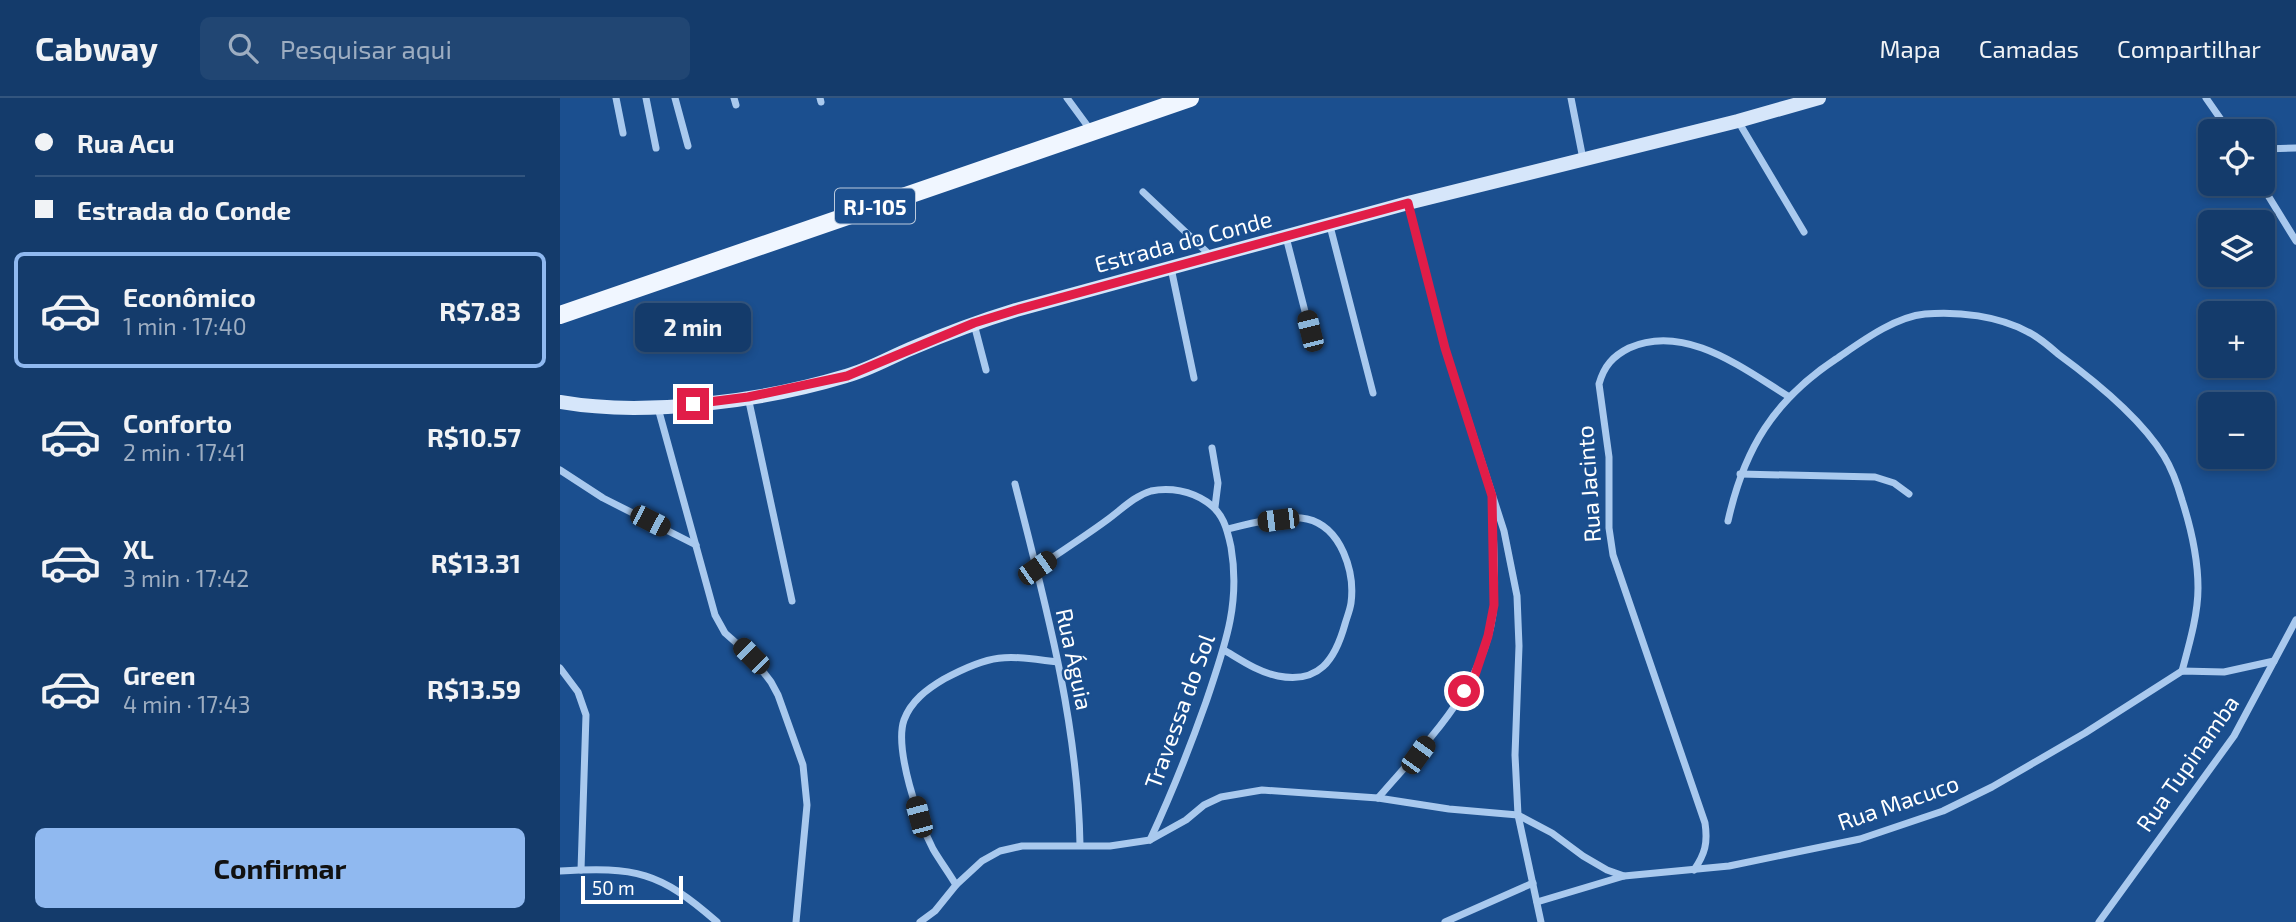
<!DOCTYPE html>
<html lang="pt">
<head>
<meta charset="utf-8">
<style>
  body { margin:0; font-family:"Exo 2",sans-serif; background:#214673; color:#f1f3f6; height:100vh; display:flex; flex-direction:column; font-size:26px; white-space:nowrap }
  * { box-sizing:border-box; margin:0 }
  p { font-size:23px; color:#9dadc1 }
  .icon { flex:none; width:38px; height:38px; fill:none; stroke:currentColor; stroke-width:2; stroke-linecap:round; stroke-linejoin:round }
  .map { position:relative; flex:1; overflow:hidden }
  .drawer { display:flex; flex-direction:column; background:#143b6b; width:560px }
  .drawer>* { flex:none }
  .hud { display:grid; align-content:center; height:154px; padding:0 35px; background:#143b6b }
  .buttons { position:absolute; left:1638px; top:21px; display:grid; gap:14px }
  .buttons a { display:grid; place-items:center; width:77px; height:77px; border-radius:10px; background:#143b6b; box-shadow:0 4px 10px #0003,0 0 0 2px #33557e; font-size:35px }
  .scale { position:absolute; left:21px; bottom:18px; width:102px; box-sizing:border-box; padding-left:7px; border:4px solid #fff; border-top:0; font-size:19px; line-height:24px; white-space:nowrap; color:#fff; -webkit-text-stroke:5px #1b4f8f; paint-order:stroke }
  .end { position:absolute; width:32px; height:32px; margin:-16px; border:9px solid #e11d48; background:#fff; box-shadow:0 0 0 4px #fff }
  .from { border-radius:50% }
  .bubble { position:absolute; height:49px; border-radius:10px; background:#143b6b; box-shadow:0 4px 10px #0003,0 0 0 2px #33557e; font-size:23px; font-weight:700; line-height:49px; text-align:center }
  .car { position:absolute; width:21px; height:42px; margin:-21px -10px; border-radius:9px; box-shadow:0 0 5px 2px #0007; background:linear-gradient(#222 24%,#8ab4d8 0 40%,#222 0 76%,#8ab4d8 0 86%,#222 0) }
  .hud b { display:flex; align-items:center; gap:24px; height:66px; font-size:26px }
  .hud b+b { border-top:2px solid #33557e }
  .hud i { width:18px; height:18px; background:#f1f3f6 }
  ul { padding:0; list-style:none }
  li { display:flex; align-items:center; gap:21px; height:116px; margin:0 14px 10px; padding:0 21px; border:4px solid transparent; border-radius:10px }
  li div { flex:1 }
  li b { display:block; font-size:26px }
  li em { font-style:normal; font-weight:700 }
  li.on { border-color:#90b9f0 }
  li>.icon { width:63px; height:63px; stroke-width:1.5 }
  .primary-button { display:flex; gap:14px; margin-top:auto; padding:14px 35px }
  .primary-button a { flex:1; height:80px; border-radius:10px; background:#90b9f0; color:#111; font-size:28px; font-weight:700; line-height:80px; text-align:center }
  header { display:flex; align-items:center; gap:42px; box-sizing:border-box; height:98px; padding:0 35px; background:#143b6b; border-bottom:2px solid #33557e }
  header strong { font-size:33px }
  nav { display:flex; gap:38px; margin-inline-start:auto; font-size:24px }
  .search { width:490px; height:63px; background:#214673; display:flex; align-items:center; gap:18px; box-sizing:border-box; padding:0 24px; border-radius:10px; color:#9dadc1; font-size:26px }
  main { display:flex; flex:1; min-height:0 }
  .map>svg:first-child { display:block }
</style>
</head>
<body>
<header>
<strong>Cabway</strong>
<div class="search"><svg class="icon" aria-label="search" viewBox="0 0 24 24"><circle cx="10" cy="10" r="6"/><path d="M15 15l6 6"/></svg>Pesquisar aqui</div>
<nav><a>Mapa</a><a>Camadas</a><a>Compartilhar</a></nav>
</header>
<main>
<section class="drawer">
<div class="hud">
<b><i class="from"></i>Rua Acu</b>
<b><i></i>Estrada do Conde</b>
</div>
<ul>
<li class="on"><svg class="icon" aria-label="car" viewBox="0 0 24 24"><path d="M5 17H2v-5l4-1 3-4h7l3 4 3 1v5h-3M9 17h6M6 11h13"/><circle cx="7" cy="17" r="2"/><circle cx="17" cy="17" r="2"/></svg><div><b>Econômico</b><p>1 min · 17:40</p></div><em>R$7.83</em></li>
<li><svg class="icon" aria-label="car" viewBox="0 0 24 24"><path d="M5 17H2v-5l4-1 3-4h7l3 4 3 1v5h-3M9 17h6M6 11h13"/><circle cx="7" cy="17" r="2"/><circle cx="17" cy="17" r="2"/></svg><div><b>Conforto</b><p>2 min · 17:41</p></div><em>R$10.57</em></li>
<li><svg class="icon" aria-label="car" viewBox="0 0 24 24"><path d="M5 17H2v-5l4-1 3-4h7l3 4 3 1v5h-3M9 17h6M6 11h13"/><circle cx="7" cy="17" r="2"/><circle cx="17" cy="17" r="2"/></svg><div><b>XL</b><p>3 min · 17:42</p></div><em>R$13.31</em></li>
<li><svg class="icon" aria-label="car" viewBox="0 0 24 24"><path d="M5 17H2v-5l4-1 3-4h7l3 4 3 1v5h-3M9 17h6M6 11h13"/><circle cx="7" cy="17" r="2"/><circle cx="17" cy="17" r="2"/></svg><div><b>Green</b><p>4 min · 17:43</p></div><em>R$13.59</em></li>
</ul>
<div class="primary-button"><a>Confirmar</a></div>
</section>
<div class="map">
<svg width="1736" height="824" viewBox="0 0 1736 824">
  <rect width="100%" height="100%" fill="#1b4f8f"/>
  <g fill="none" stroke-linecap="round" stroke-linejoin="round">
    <g stroke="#a9c9ee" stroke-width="7">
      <path d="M56,0L63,35"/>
      <path d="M86,0L96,50"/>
      <path d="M115,0L128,48"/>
      <path d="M174,0L176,7"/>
      <path d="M260,0L261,4"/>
      <path d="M507,0L532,34"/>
      <path d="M1011,0L1023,61"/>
      <path d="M1646,0L1669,33"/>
      <path d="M1178,23L1244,134"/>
      <path d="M1703,51L1736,50"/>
      <path d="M1701,86L1736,143"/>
      <path d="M583,94L651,158"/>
      <path d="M848,105L885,250L944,433L957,498L959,548L955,657L958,717L981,824"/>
      <path d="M770,128L813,295"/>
      <path d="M726,139L750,233"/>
      <path d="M611,170L634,280"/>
      <path d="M414,226L426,272"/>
      <path d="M188,299L232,503"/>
      <path d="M98,310L155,517L165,535L191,558L211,584L218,597L243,667L247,707L236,824"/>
      <path d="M652,350L658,385L655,409"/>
      <path d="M0,372L43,400L136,447"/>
      <path d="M1180,376L1315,379L1334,385L1349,396"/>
      <path d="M455,386C485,504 518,624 520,747"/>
      <path d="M1168,423C1184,351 1214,302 1276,261C1301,244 1334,219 1365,216C1398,213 1439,218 1468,234C1479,239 1489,248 1498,256C1535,283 1580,319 1604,358C1612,371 1618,388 1622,402C1631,430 1638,461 1638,490C1638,517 1629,547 1622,573"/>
      <path d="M477,470C500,454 524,439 547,422C561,412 574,398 591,393C610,389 631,393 647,404C663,415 667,430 671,449C681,507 664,550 646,604C629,652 611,697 590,742"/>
      <path d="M664,552C681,562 698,574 718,578C759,586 775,562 785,526C787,519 790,512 791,505C795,475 782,429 747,421C727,416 688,426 668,431"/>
      <path d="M0,570L18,594L26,617L21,772"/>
      <path d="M818,700C867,643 928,586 934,506C936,473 933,438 932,405"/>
      <path d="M1134,772C1145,756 1148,745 1145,725L1053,457L1049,430V359L1039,286C1044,268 1053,258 1069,250C1125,225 1182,270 1228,298"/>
      <path d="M0,773C76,769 99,773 157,824"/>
      <path d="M396,787C389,775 380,763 373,751C359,724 334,651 344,622C351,603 367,591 384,581C432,555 445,557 497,564"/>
      <path d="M977,804L1064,778"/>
      <path d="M360,824L375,813L396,787L422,763L440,753L462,748H550L590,742L626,722L644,707L661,699L702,692L818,700L889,711L958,717L992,735L1023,758L1047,772L1064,778L1169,768L1300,741L1383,713L1432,689L1525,635L1622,573L1664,574L1714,563"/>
      <path d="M885,824L973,785"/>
      <path d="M1539,824L1674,638L1736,522"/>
    </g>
    <path stroke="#d6e6fa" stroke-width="14" d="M0,304C85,319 203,303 286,278C308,272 329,260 350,251C385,236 420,223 456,212L848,105L1178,23L1259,0"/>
    <path stroke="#f0f6ff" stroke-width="18" d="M0,217L630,0"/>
  </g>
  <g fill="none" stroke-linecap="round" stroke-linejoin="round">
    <path stroke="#e11d48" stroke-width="9" d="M133,306L188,299L287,278L414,225L456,212L848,105L885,250L932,398L934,507L928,538L915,577L904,593"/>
  </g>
  <g text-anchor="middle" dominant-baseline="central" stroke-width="5" stroke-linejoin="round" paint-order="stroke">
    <rect fill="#1b4f8f" stroke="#bbcadd" stroke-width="2" x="275" y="90.5" width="80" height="35" rx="5"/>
    <g font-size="21" font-weight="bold" fill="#fff">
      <text x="315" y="108">RJ-105</text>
    </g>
    <g font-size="23" fill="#fff" stroke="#1b4f8f">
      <text transform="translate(623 143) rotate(-15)">Estrada do Conde</text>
      <text transform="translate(1028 386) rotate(-94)">Rua Jacinto</text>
      <text transform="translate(515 561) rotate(78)">Rua Águia</text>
      <text transform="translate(619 613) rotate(-70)">Travessa do Sol</text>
      <text transform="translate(1627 665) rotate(-55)">Rua Tupinamba</text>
      <text transform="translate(1338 704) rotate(-19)">Rua Macuco</text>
    </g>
  </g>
</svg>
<div class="buttons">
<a><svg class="icon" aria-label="locate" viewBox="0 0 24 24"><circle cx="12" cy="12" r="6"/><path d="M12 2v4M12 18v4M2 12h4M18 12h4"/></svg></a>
<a><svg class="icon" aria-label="layers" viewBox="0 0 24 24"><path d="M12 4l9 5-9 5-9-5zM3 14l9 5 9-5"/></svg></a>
<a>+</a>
<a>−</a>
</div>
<div class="scale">50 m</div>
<i class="end from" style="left:904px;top:593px"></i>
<i class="end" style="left:133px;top:306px"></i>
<div class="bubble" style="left:75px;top:205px;width:116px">2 min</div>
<i class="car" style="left:750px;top:233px;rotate:346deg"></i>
<i class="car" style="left:718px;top:422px;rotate:263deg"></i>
<i class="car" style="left:90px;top:423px;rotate:117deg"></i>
<i class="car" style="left:477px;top:470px;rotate:55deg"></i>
<i class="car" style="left:191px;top:558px;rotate:315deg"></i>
<i class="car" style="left:858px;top:657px;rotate:36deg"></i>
<i class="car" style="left:359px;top:719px;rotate:345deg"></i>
</div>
</main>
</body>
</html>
